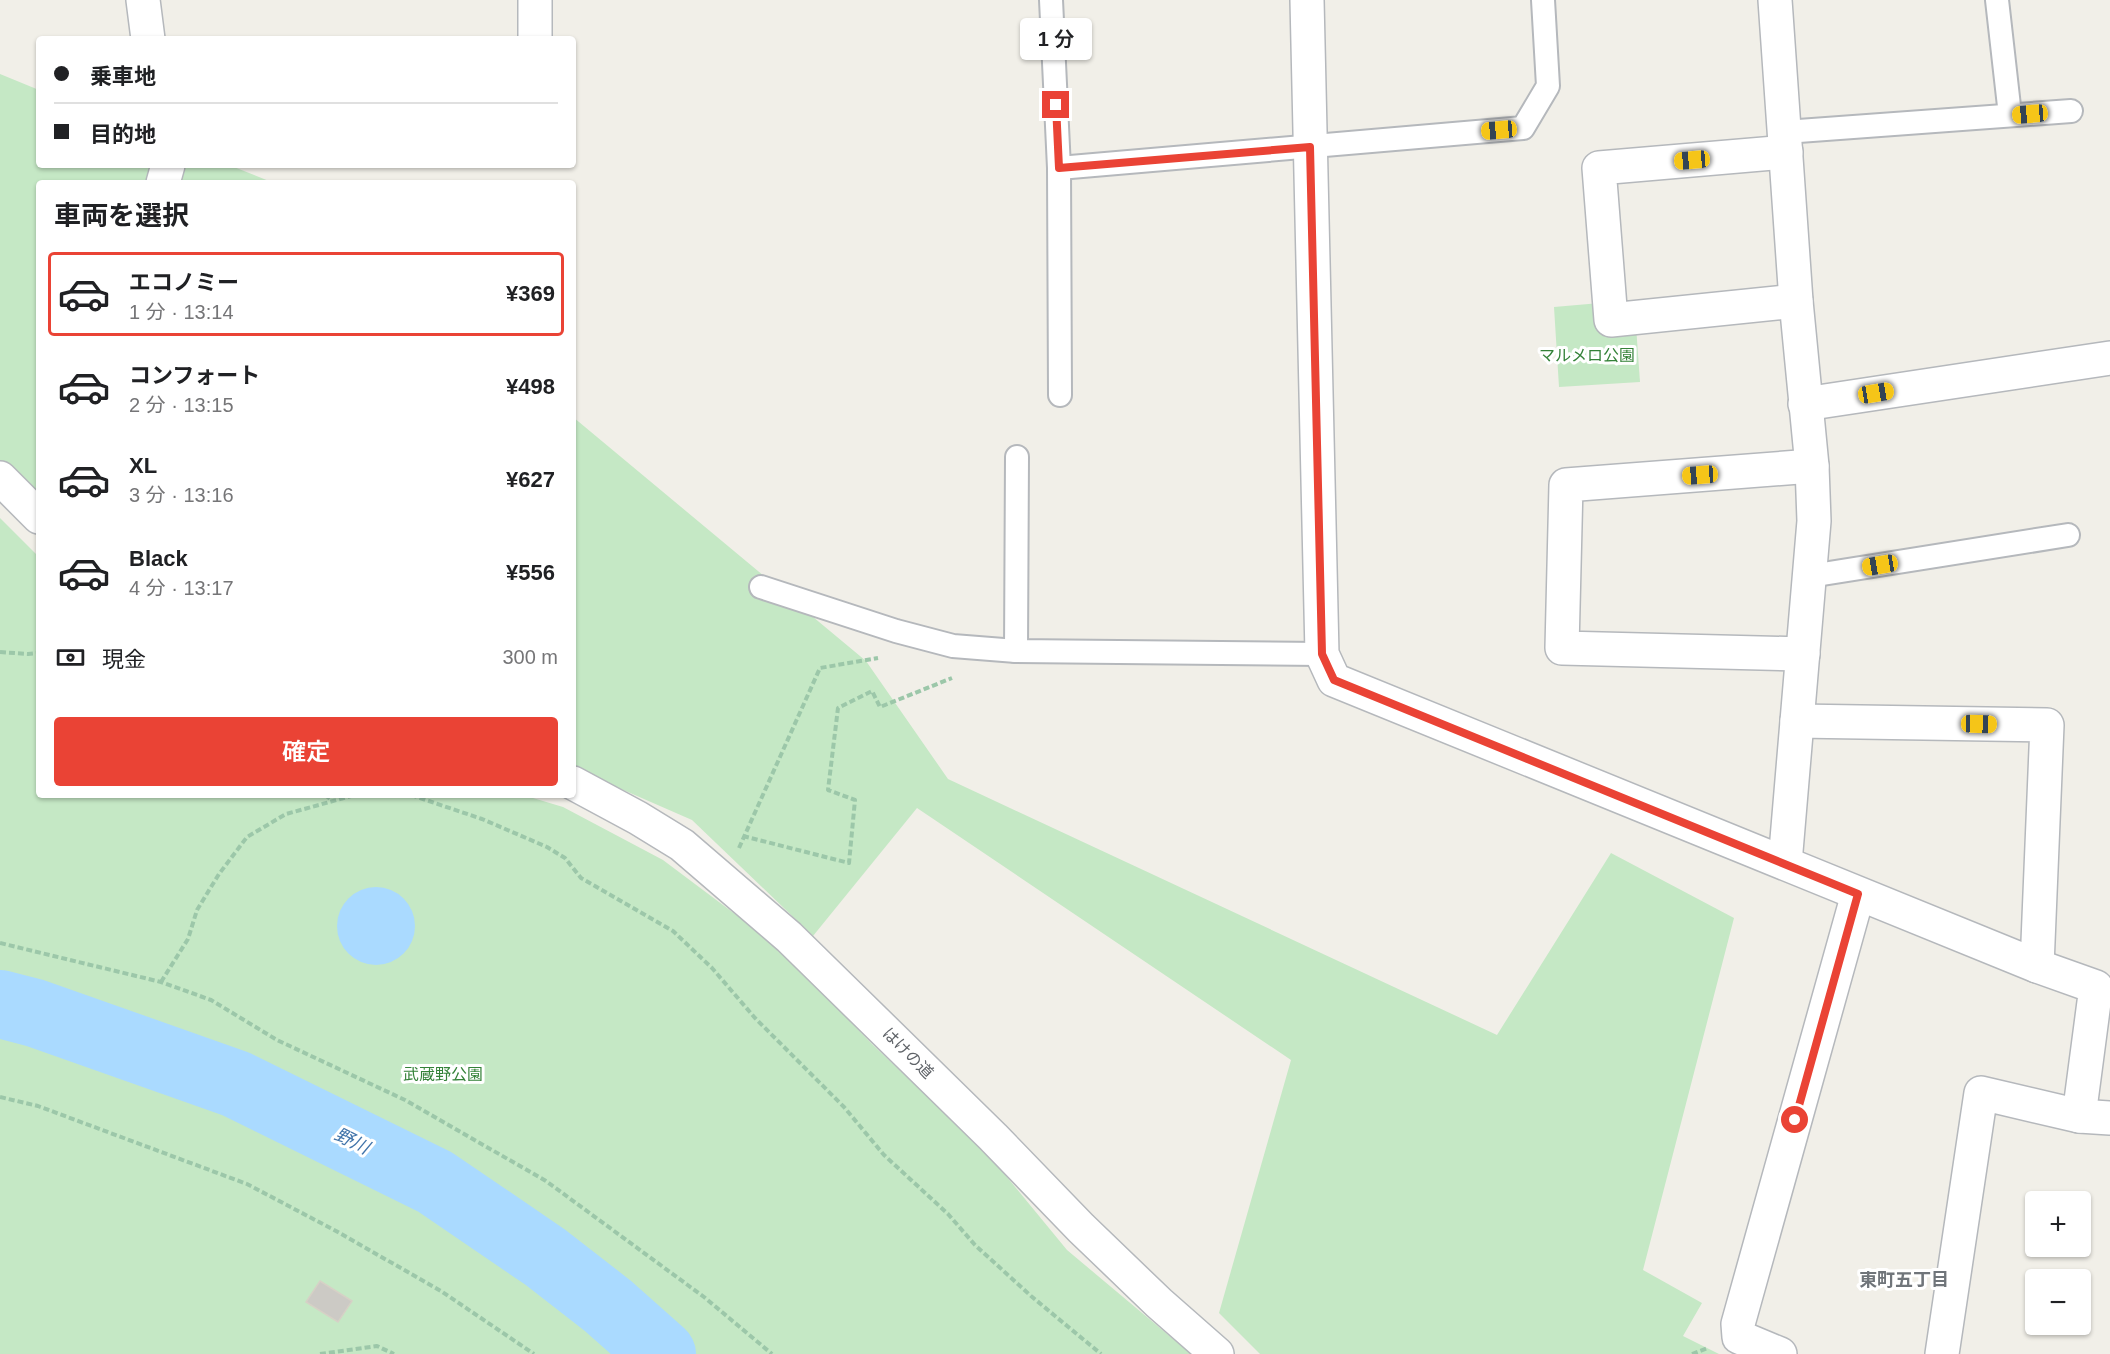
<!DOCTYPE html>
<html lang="ja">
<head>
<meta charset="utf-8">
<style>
  body { margin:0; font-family:Arial,"Noto Sans JP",sans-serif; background:#f6f6f6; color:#202124; height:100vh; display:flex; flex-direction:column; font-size:22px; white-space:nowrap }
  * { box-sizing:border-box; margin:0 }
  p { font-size:20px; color:#757577 }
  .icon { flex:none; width:33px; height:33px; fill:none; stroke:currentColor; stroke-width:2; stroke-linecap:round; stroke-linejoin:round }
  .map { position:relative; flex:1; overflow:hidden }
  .panel { position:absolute; left:36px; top:180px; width:540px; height:618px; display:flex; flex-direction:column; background:#fff; border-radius:6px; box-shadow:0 2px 4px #0004 }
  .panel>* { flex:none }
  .hud { position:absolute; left:36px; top:36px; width:540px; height:132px; border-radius:6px; box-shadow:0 2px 4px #0004; display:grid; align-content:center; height:132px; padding:0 18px; background:#fff }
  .fabs { position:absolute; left:2025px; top:1191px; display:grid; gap:12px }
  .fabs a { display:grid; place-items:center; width:66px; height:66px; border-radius:6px; background:#fff; box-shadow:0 2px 4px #0004; font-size:30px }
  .end { position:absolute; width:27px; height:27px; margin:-14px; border:8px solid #ea4335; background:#fff; box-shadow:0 0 0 3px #fff }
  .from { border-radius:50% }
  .bubble { position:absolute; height:42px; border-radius:6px; background:#fff; box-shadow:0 2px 4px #0004; font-size:20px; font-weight:600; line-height:42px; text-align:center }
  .car { position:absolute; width:18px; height:36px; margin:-18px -9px; border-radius:8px; box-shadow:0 0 4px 2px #0007; background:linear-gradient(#f5c518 24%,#345 0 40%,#f5c518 0 76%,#345 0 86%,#f5c518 0) }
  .hud b { display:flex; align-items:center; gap:21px; height:57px; font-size:22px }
  .hud b+b { border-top:2px solid #e0e0e0 }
  .hud i { width:15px; height:15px; background:#202124 }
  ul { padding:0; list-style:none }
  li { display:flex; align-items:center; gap:18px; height:84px; margin:0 12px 9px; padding:0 6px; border:3px solid transparent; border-radius:6px }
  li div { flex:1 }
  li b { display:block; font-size:22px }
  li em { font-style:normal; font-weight:600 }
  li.selected { border-color:#ea4335 }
  li>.icon { width:54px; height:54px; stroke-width:1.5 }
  h2 { padding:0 18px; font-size:27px; line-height:72px }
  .pay { display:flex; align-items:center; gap:15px; height:66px; padding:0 18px; font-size:22px }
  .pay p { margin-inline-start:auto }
  .cta { display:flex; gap:12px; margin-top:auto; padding:12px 18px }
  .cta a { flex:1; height:69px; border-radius:6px; background:#ea4335; color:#fff; font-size:24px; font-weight:600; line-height:69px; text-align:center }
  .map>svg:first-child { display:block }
</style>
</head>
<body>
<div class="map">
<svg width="2110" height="1354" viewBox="0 0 2110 1354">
  <rect width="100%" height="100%" fill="#f1efe8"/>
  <g fill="#c5e8c5">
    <path d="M0,74L39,90V165H229L274,183H39V499L0,462Z"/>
    <path d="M1600,303L1636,326L1640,382L1559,387L1554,307Z"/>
    <path d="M573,417L866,661L948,779L1497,1035L1611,853L1734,918L1643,1270L1702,1303L1683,1336L1719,1354H1260L1219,1313L1291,1060L917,808L813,936L692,820L573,768Z"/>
    <path d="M0,518L39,557V795H523L563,807L663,860L775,944L873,1045L988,1154L1067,1250L1191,1354H0Z"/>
  </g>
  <circle fill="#aadaff" cx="376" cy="926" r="39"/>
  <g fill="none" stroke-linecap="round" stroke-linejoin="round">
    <path stroke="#aadaff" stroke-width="68" d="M0,1004L35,1013L236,1084L435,1182L545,1257L608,1306L662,1354"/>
  </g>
  <path fill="#cccac5" stroke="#d6d1c6" stroke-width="1.5" d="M320,1281L352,1301L338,1322L306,1302Z"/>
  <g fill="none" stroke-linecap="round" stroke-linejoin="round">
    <defs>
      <g id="lane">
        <path d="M1051,0L1059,168L1060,395"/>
        <path d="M1997,0L2010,115"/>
        <path d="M1785,132L2071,111"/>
        <path d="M1059,168L1523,128L1548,86L1543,0"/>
        <path d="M1810,576L2068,535"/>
        <path d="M761,587L896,631L953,646L1016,651L1322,654"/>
        <path d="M1016,651L1017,457"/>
      </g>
      <g id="street">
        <path d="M143,0L148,39"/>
        <path d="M535,0V39"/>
        <path d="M1307,0L1322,654L1334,680L2037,966L2096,987L2079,1116"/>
        <path d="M1775,0L1796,301L1812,466L1814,521L1785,863"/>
        <path d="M1786,152L1599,168L1611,320L1796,301"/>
        <path d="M163,183L168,165"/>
        <path d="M1805,404L2110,358"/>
        <path d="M0,478L39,517"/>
        <path d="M1803,654L1562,648L1566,485L1812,466"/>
        <path d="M1797,721L2047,725L2037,966"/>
        <path d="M573,783L638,818L682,845L789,937L993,1137L1081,1228L1159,1303L1217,1354"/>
        <path d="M1780,1354L1739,1337L1738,1324L1858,894"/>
        <path d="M1942,1354L1981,1093L2079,1116L2110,1118"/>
      </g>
    </defs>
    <use href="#lane" stroke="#b5b8bc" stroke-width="26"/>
    <use href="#street" stroke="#b5b8bc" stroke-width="36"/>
    <g stroke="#9cc7a9" stroke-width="4" stroke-dasharray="6 3" stroke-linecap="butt">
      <path d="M0,652L28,654L39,653"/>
      <path d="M325,795L333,801"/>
      <path d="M411,795L482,819L547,847L565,858L581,878L673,931L712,968L755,1018L844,1107L884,1155L948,1214L975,1245L1031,1296L1101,1354"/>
      <path d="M743,836L849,863L855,800L828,790L838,708L872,691L880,707L952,678"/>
      <path d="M739,848L820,668L878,658"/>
      <path d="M0,943L161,982L211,1000L277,1040L405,1100L546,1181L704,1297L772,1354"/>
      <path d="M161,982L188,939L197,910L219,874L247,837L286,814L355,795"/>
      <path d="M0,1097L38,1106L247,1184L336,1231L441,1291L534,1354"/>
      <path d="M320,1354L377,1346L394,1354"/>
      <path d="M1692,1354L1708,1348"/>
    </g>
    <use href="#lane" stroke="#fff" stroke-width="22"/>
    <use href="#street" stroke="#fff" stroke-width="33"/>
  </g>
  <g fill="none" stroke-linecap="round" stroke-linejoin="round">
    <path stroke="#ea4335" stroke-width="8" d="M1056,105L1059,168L1310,147L1322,654L1334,680L1858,894L1795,1120"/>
  </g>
  <g text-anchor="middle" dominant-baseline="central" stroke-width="6" stroke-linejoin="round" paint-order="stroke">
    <g font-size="16" fill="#348238" stroke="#fff">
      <text x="1587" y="355">マルメロ公園</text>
      <text x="443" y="1074">武蔵野公園</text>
    </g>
    <g font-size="16" fill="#5f6368" stroke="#fff">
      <text transform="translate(908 1053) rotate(45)">はけの道</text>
    </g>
    <g font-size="18" font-style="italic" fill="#4174aa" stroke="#fff">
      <text transform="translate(352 1141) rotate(26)">野川</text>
    </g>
    <g font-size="18" font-weight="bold" fill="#70757a" stroke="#fff">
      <text x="1904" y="1280">東町五丁目</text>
    </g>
  </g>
</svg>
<div class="fabs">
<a>+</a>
<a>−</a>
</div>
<i class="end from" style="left:1795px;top:1120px"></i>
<i class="end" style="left:1056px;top:105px"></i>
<div class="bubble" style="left:1020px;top:18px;width:72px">1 分</div>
<i class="car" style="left:2030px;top:114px;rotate:265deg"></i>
<i class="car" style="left:1499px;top:130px;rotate:265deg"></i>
<i class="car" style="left:1692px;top:160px;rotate:265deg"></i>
<i class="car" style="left:1876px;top:393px;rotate:81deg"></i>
<i class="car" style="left:1700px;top:475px;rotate:266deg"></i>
<i class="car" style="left:1880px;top:565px;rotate:261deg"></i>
<i class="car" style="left:1979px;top:724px;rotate:91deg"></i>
<div class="hud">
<b><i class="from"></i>乗車地</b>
<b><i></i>目的地</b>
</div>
<section class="panel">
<h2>車両を選択</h2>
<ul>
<li class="selected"><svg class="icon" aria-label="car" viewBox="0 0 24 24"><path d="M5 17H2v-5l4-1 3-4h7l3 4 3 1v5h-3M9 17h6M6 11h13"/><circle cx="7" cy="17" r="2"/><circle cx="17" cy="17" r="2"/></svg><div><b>エコノミー</b><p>1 分 · 13:14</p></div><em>¥369</em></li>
<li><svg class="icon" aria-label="car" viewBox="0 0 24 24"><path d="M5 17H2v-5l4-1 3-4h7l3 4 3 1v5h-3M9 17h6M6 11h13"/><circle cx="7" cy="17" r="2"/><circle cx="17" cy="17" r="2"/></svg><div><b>コンフォート</b><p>2 分 · 13:15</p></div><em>¥498</em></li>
<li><svg class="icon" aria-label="car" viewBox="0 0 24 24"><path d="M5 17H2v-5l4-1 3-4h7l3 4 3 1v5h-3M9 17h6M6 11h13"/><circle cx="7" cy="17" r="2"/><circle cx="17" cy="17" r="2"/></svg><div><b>XL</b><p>3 分 · 13:16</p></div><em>¥627</em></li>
<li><svg class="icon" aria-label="car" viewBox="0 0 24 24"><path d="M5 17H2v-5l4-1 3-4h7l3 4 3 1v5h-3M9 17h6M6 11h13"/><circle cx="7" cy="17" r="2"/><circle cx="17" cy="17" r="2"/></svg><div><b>Black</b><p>4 分 · 13:17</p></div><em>¥556</em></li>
</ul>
<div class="pay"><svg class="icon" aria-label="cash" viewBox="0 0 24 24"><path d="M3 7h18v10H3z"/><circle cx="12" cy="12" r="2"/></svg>現金<p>300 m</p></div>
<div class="cta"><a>確定</a></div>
</section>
</div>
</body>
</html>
